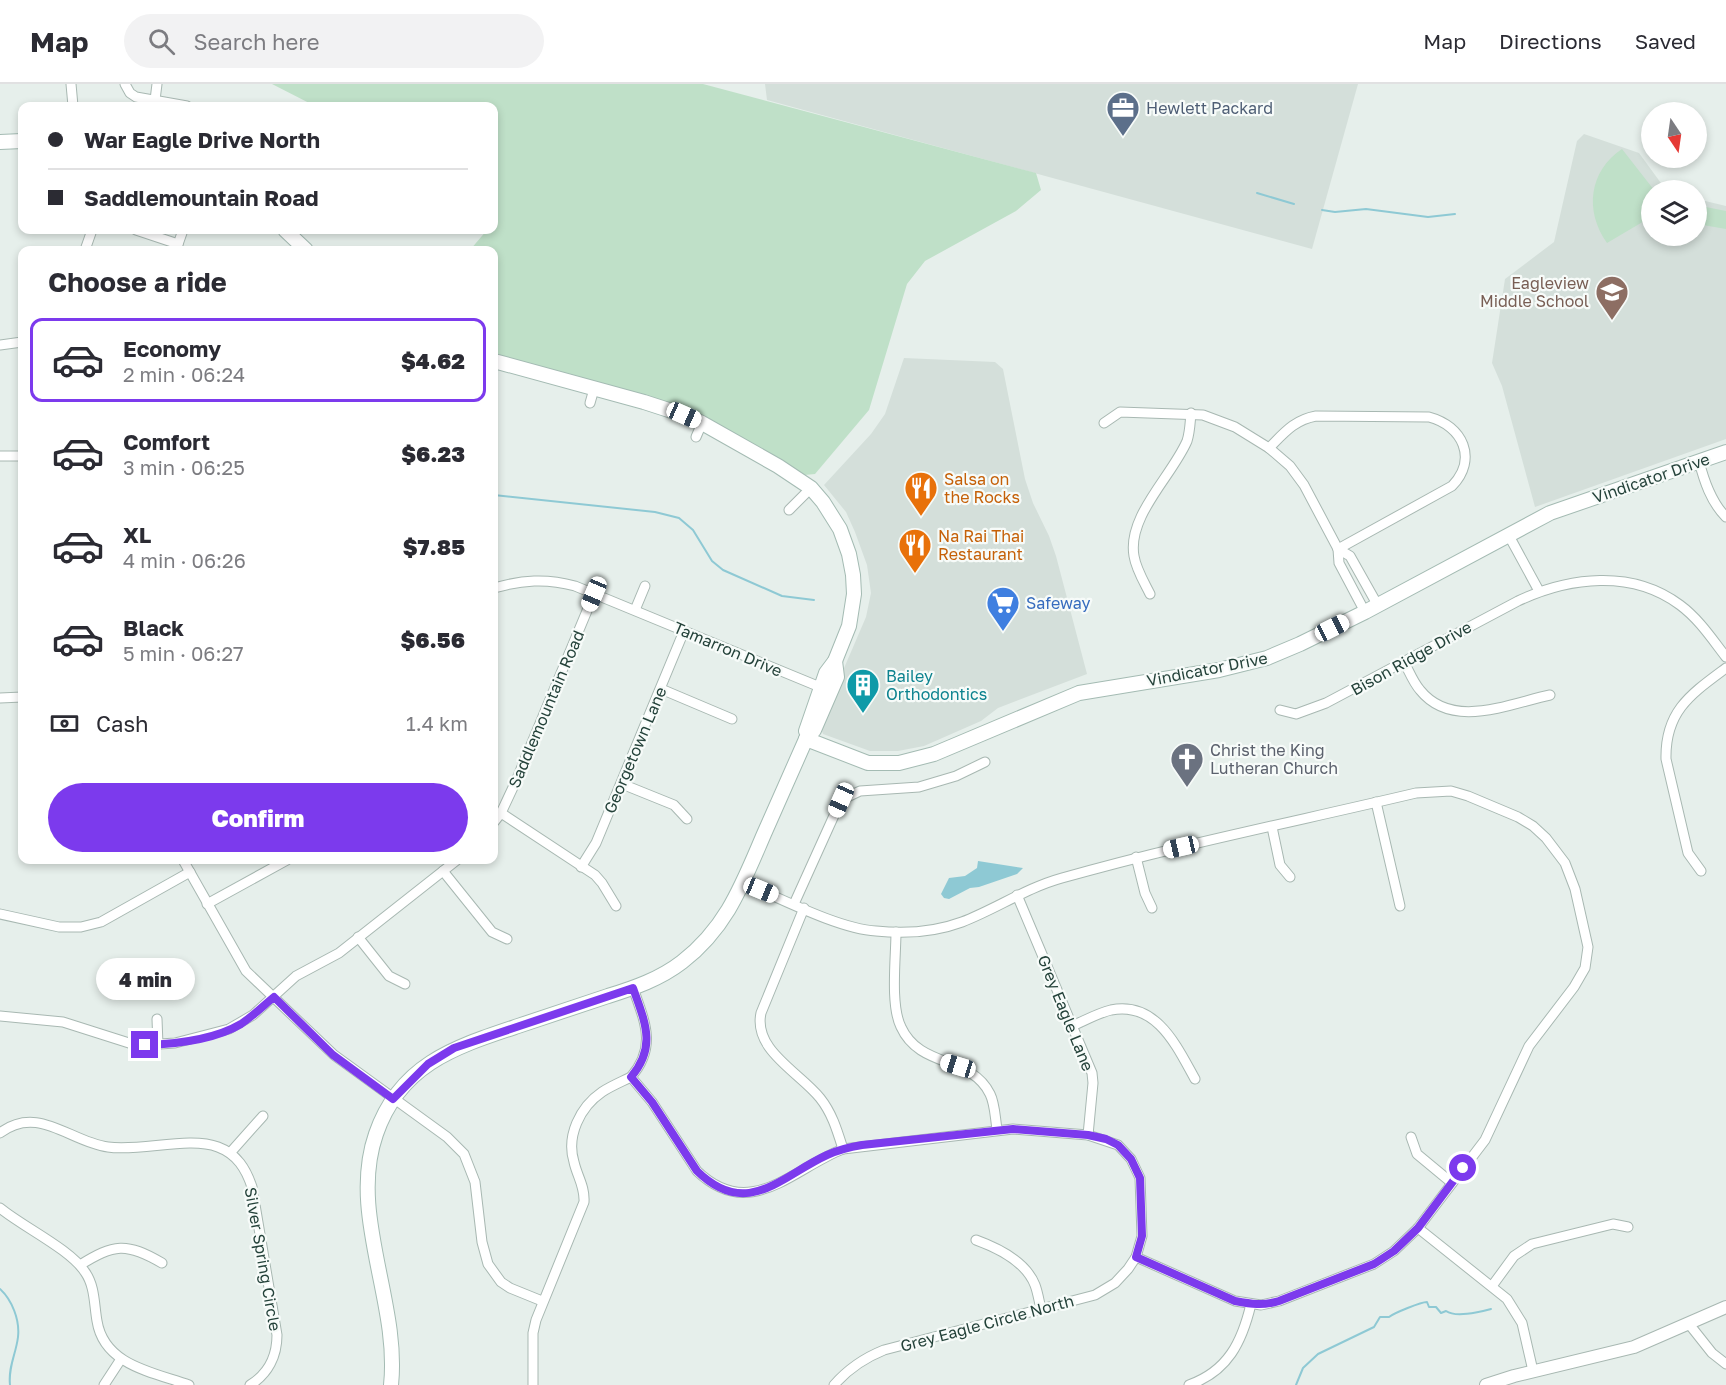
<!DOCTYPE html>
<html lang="en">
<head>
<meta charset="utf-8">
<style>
  body { margin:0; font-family:"Golos Text",sans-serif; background:#f2f2f3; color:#2b2b33; height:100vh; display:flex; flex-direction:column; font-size:22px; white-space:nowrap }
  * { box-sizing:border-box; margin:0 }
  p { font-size:20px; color:#7c7c81 }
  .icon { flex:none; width:33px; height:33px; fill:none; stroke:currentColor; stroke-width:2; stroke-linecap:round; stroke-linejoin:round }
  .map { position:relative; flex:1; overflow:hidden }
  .drawer { position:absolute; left:18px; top:162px; width:480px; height:618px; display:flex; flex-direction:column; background:#fff; border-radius:12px; box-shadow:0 3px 9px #0003 }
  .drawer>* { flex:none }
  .hud { position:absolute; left:18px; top:18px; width:480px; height:132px; border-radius:12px; box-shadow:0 3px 9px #0003; display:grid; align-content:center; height:132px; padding:0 30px; background:#fff }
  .needle { width:39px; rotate:167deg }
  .controls { position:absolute; left:1641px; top:18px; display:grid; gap:12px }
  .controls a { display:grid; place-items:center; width:66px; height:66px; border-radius:50%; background:#fff; box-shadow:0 3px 9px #0003; font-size:30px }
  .end { position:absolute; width:27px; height:27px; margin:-14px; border:8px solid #7c3aed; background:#fff; box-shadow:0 0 0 3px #fff }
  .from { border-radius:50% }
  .bubble { position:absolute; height:42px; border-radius:21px; background:#fff; box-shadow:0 3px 9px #0003; font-size:20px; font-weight:800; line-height:42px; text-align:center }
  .car { position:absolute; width:18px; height:36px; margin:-18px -9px; border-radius:8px; box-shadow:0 0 4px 2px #0007; background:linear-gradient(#fff 24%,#345 0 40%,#fff 0 76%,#345 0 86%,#fff 0) }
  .hud b { display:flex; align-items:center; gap:21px; height:57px; font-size:22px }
  .hud b+b { border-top:2px solid #e1e1e2 }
  .hud i { width:15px; height:15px; background:#2b2b33 }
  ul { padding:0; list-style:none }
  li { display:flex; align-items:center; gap:18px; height:84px; margin:0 12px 9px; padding:0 18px; border:3px solid transparent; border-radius:12px }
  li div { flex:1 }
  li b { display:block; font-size:22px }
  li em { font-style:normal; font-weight:800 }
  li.selected { border-color:#7c3aed }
  li>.icon { width:54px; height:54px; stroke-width:1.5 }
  h2 { padding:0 30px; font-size:27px; line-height:72px }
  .pay { display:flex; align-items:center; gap:15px; height:66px; padding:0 30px; font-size:22px }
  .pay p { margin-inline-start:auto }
  .cta { display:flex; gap:12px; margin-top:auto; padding:12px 30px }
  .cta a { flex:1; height:69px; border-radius:36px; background:#7c3aed; color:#fff; font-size:24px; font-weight:800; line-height:69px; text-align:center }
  header { display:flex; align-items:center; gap:36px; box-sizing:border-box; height:84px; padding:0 30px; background:#fff; border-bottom:2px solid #e1e1e2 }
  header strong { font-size:28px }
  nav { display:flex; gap:33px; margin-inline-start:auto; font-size:21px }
  .search { width:420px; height:54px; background:#f2f2f3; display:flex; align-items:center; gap:15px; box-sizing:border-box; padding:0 21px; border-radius:33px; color:#7c7c81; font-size:22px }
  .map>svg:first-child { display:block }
</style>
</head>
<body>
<header>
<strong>Map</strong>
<div class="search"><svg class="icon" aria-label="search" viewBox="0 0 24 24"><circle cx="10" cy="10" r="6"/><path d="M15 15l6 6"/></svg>Search here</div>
<nav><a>Map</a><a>Directions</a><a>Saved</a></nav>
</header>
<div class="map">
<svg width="1726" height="1301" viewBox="0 0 1726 1301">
  <rect width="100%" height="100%" fill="#e6efeb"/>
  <g fill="#d4dfda">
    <path d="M765,0H1358L1312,165L767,16Z"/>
    <path d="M1584,50L1639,69L1666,106H1652V152H1696L1697,115L1726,122V355L1535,423L1502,302L1492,279L1505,195L1554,158L1577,57Z"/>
    <path d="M904,274L995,278L1003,285L1025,395L1033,419L1049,452L1056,472L1087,590L998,624L981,637L924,662L898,667H870L823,650L821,645L820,640L866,533L871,509L867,481L855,448L846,428L824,401L871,350L885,330Z"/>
  </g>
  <g fill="#bfe0c8">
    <path d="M272,0H703L1036,89L1041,106L1016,127L925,177L907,200L869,326L815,390L794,392L684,331L494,277V166H470L487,146H494V22H315Z"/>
    <path d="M1622,65L1654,106H1652L1651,133L1607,159C1584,127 1589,87 1622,65Z"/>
    <path d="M1706,123L1726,127V145L1703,141Z"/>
  </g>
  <path fill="#8ec9d4" d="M978,777L1023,784L1017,790L979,803L970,804L949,815L944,814L941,810L949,794L965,792L977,784Z"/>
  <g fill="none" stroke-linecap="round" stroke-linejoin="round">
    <g stroke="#8ec9d4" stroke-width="2">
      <path d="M1257,109L1294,120"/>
      <path d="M1322,126L1335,128L1366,125L1428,133L1455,130"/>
      <path d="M494,411L655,428L679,434L693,446L712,477L723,486L782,512L814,516"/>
      <path d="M0,1205C12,1216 20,1236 18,1253C16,1270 8,1283 10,1301"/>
      <path d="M1296,1301L1303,1284L1318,1270L1374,1243L1380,1233H1389C1394,1229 1421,1218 1427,1218L1429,1223H1436L1441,1229L1446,1227C1456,1234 1479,1228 1491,1225"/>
    </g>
    <defs>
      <g id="minor">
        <path d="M71,0L73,22"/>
        <path d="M125,0L130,9L136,13L187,22"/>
        <path d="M155,16L157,0"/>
        <path d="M136,146L178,160"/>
        <path d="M85,166L92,146"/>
        <path d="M176,166L183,146"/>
        <path d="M0,261L22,258"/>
        <path d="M590,319L594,305"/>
        <path d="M1104,339L1120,328L1203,331L1235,343L1269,364L1290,382L1304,401L1338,465L1339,479L1365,528"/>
        <path d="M696,353L702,339"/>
        <path d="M1269,364C1284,349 1294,336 1316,332L1429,333C1463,342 1478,375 1452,402L1338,465"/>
        <path d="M0,372H22"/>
        <path d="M1699,377C1704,397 1711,418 1726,433"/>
        <path d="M789,426L811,404"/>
        <path d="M1508,450L1539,507"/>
        <path d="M1338,465L1350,472L1377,520"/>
        <path d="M494,504C522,496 546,494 575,502L820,603"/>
        <path d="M1150,510C1144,498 1136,485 1134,472C1127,432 1172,392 1187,357C1190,348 1190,339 1191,329"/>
        <path d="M635,526L645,502"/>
        <path d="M1404,578C1409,587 1413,598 1420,606C1452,646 1508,620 1550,611"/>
        <path d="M661,605L732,635"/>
        <path d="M0,614L22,613"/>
        <path d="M1280,626L1296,630L1326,619L1518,517C1569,493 1632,485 1680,521C1699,535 1712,555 1726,573"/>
        <path d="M622,700L674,721L687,735"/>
        <path d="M1376,718L1400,822"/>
        <path d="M501,729L595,791L602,799L616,822"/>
        <path d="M494,738L501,729L516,697L594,510"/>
        <path d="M1272,743L1280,781L1290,793"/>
        <path d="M1136,773L1145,809L1152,824"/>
        <path d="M183,776L246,887L334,971L447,1053L464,1070L475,1098L482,1158L488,1180L501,1198L510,1204L542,1217"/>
        <path d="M581,783L596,759L684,547"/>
        <path d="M443,787L492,848L507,855"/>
        <path d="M1701,787L1688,769L1666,675C1665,627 1691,610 1726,584"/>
        <path d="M744,799C780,814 839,845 876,847C904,850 935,848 962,838C996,825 1026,804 1062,794C1178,761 1298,737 1416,709L1451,707L1468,712L1518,733L1533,742L1546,754L1565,779L1575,805L1588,863L1585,884L1574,903L1529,962L1485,1056L1418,1144L1394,1167L1374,1180L1279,1217L1261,1221L1235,1217L1136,1173"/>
        <path d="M1017,811L1092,989L1093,999L1088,1051"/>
        <path d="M207,820L287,776"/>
        <path d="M794,820L841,716L860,707L919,703L956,692L985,678"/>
        <path d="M804,824L761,929C753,966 799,988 820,1014C832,1029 837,1046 843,1065"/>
        <path d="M0,830L59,843H81L101,838L190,788"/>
        <path d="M896,848C896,873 890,921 901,943C920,985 971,971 990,1010C995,1020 995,1033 997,1045"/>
        <path d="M358,853L389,892L405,900"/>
        <path d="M0,932L63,938L129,959L145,961L175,959L229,945L253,931L296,892L339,869L457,776"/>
        <path d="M157,935L158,961"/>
        <path d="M1072,942C1084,937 1098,929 1111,926C1157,917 1177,963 1195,995"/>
        <path d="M631,993C657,963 645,938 633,904"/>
        <path d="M0,1049C38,1020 70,1058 108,1063C140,1068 189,1052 218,1063C237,1070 246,1085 252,1103L277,1251C277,1272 268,1290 250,1301"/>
        <path d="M1411,1053L1417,1070L1452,1099"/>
        <path d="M230,1069L263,1032"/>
        <path d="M0,1124C23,1143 70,1165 85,1188C95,1202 94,1220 97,1237C104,1281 152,1288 189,1301"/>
        <path d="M1418,1144L1507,1215L1522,1239L1533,1287"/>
        <path d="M976,1156C998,1164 1026,1178 1035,1201C1038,1209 1039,1217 1041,1225"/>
        <path d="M80,1181C114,1160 126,1158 162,1179"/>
        <path d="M1492,1202L1514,1172L1532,1160L1613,1140L1628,1143"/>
        <path d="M1689,1240L1712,1269L1726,1280"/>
        <path d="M104,1301L121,1275"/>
        <path d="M533,1301V1249L536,1236L584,1118C585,1102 577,1092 574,1078C566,1052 580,1023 602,1008C611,1002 621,998 631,993L652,1018L697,1087C750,1138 792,1085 843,1065L1013,1045L1088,1051L1118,1061L1131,1075L1140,1094L1142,1152L1136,1173L1128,1185L1115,1199L1095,1211L884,1266C864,1274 848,1285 834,1301"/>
        <path d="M1189,1301C1228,1287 1242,1258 1251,1220"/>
      </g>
      <path id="tertiary" d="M1486,1301L1514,1292L1634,1263L1726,1223"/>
      <g id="secondary">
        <path d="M0,58L22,57"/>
        <path d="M285,146L306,166"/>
        <path d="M494,277L644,318L684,331L702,339L778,382L811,404L823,418L840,445L849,470L853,491L854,510L849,542L835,577L826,589L806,647"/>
        <path d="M806,655L868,679H899L934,670L1079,609L1219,586L1267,574L1300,560L1365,528L1550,429L1726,368"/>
        <path d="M391,1301C400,1218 348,1130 376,1050C400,980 455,963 518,942C548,932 578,922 608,912C634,904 660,895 682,878C727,843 742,801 764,750C778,718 792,687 806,655L814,646L837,593L835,577"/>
      </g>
    </defs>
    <use href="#minor" stroke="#a8b8b2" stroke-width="11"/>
    <use href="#tertiary" stroke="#a8b8b2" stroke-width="14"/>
    <use href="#secondary" stroke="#a4bbb3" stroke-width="16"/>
    <use href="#minor" stroke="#fff" stroke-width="9"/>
    <use href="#tertiary" stroke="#fff" stroke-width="12"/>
    <use href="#secondary" stroke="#fff" stroke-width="14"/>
  </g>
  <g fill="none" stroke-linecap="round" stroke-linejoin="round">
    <path stroke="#7c3aed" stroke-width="8" d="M145,961C176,960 214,956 241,940C253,932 263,922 274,913L333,971L393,1015L428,980L454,964L633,904C645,938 657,963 631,993L652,1018L697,1087C747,1136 781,1092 827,1071C838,1066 850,1063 862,1061L1013,1045L1088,1051L1106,1055L1118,1061L1131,1075L1140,1094L1142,1152L1136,1173L1235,1217C1251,1220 1263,1222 1279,1217L1374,1180L1394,1167L1418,1144L1463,1084"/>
  </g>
  <defs>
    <symbol id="office-pin" viewBox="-11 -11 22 30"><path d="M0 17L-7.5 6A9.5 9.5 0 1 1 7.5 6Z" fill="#5c6f8a" stroke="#f7fbf9"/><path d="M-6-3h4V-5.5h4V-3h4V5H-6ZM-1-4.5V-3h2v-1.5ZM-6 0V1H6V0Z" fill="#fff"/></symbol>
    <symbol id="school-pin" viewBox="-11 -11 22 30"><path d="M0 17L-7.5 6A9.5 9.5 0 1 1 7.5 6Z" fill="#8d6e63" stroke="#f7fbf9"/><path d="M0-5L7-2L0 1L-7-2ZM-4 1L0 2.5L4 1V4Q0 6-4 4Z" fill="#fff"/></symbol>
    <symbol id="restaurant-pin" viewBox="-11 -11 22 30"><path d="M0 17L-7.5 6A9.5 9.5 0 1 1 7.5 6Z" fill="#e8710a" stroke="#f7fbf9"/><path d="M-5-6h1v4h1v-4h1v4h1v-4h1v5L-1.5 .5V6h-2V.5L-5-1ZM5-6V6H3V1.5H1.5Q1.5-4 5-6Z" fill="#fff"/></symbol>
    <symbol id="supermarket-pin" viewBox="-11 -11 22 30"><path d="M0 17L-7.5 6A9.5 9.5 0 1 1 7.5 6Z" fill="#3f7fe0" stroke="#f7fbf9"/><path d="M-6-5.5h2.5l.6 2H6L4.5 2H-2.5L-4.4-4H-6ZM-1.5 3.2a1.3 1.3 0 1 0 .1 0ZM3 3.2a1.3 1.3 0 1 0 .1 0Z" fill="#fff"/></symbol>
    <symbol id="building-pin" viewBox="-11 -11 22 30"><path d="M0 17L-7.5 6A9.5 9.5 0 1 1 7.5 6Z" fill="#0f9aa8" stroke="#f7fbf9"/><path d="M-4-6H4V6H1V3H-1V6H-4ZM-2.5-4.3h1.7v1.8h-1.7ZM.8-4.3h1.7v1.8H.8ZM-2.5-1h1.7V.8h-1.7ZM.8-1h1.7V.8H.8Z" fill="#fff"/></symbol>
    <symbol id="church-pin" viewBox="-11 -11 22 30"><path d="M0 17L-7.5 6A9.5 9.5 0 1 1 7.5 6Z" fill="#6b7280" stroke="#f7fbf9"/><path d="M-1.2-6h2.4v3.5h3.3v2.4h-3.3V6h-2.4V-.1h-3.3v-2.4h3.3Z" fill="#fff"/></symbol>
  </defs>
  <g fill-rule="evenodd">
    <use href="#office-pin" x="1104" y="5" width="38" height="52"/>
    <use href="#school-pin" x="1593" y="189" width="38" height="52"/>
    <use href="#restaurant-pin" x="902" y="385" width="38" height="52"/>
    <use href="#restaurant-pin" x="896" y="442" width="38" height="52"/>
    <use href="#supermarket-pin" x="984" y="500" width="38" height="52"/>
    <use href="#building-pin" x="844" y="582" width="38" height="52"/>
    <use href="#church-pin" x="1168" y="656" width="38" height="52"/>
  </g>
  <g text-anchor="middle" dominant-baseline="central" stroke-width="4.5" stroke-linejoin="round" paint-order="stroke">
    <g font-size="16" fill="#4e5e75" stroke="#f7fbf9" text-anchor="start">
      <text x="1146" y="24">Hewlett Packard</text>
    </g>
    <g font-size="16" fill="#785e54" stroke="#f7fbf9" text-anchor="end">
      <text x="1589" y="199">Eagleview<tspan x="1589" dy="18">Middle School</tspan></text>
    </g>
    <g font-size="16" fill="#24423a" stroke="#f7fbf9">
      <text transform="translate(1651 394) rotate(-19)">Vindicator Drive</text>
      <text transform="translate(728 565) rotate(23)">Tamarron Drive</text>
      <text transform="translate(1411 574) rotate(-29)">Bison Ridge Drive</text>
      <text transform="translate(1207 585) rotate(-11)">Vindicator Drive</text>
      <text transform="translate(546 625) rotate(-67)">Saddlemountain Road</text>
      <text transform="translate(635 666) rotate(-67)">Georgetown Lane</text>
      <text transform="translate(1066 929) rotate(68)">Grey Eagle Lane</text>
      <text transform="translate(263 1175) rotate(80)">Silver Spring Circle</text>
      <text transform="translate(987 1239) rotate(-15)">Grey Eagle Circle North</text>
    </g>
    <g font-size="16" fill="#c56008" stroke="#f7fbf9" text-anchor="start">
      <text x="944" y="395">Salsa on<tspan x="944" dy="18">the Rocks</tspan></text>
      <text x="938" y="452">Na Rai Thai<tspan x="938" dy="18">Restaurant</tspan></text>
    </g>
    <g font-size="16" fill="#366cbe" stroke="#f7fbf9" text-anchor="start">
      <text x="1026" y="519">Safeway</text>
    </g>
    <g font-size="16" fill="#0d838f" stroke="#f7fbf9" text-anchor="start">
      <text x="886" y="592">Bailey<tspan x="886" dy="18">Orthodontics</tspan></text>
    </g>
    <g font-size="16" fill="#5b616d" stroke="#f7fbf9" text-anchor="start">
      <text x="1210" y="666">Christ the King<tspan x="1210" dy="18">Lutheran Church</tspan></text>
    </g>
  </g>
</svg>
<div class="controls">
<a><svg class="needle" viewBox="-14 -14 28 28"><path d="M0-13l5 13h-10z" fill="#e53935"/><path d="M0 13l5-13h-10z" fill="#7c7c81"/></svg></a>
<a><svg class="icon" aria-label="layers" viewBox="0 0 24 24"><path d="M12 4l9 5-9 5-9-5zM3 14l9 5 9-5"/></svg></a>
</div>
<i class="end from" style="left:1463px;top:1084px"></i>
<i class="end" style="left:145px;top:961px"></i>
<div class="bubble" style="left:96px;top:874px;width:99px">4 min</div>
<i class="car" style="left:684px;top:331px;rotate:114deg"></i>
<i class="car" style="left:594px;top:510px;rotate:203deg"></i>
<i class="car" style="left:1332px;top:544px;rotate:63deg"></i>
<i class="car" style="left:841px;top:716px;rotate:204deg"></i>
<i class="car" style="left:1181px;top:763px;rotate:257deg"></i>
<i class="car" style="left:761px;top:806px;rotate:112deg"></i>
<i class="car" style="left:958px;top:982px;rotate:287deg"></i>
<div class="hud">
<b><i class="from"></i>War Eagle Drive North</b>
<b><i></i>Saddlemountain Road</b>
</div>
<section class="drawer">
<h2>Choose a ride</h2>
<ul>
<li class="selected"><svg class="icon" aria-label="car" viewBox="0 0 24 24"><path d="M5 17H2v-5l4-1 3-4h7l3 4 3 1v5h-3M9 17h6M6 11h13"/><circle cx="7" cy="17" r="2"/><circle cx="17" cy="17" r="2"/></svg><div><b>Economy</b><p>2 min · 06:24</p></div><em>$4.62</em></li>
<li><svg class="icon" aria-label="car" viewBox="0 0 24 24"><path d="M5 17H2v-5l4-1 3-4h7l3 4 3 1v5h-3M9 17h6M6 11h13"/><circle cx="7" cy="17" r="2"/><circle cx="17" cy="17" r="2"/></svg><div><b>Comfort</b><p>3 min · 06:25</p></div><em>$6.23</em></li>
<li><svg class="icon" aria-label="car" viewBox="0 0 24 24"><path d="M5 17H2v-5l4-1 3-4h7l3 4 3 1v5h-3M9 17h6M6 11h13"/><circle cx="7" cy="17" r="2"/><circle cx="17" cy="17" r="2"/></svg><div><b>XL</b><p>4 min · 06:26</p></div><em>$7.85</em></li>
<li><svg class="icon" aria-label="car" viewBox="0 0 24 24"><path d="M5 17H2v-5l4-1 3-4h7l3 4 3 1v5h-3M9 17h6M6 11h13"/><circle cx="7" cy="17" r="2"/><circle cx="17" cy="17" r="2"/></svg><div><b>Black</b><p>5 min · 06:27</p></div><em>$6.56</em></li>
</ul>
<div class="pay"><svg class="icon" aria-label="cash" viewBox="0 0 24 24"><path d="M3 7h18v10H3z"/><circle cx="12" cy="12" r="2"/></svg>Cash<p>1.4 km</p></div>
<div class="cta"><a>Confirm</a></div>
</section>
</div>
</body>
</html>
